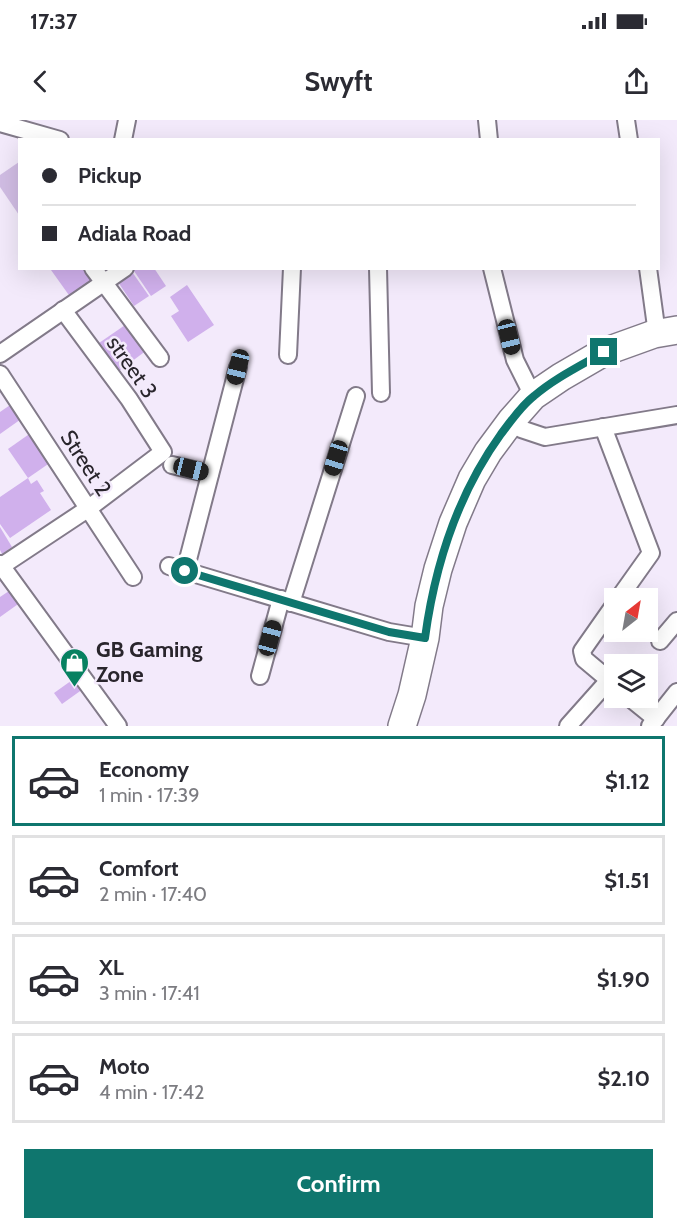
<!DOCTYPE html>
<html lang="en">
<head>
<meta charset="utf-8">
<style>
  body { margin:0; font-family:Cabin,sans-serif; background:#f7f7f7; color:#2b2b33; height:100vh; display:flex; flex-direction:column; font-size:22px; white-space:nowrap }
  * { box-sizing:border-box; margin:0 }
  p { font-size:20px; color:#7c7c81 }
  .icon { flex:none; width:33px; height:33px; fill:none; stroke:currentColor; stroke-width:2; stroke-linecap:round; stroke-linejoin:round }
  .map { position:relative; height:606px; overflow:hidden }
  .drawer { display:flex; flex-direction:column; background:#fff; flex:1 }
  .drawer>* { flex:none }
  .top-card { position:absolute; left:18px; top:18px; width:642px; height:132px; border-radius:0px; box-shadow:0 6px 24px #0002; display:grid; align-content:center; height:132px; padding:0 24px; background:#fff }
  .needle { width:39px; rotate:31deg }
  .tools { position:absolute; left:604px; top:468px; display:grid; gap:12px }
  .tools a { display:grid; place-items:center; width:54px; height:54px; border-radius:0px; background:#fff; box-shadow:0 6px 24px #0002; font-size:30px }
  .end { position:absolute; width:27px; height:27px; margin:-14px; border:8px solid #0f766e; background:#fff; box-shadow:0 0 0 3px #fff }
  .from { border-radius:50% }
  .car { position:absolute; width:18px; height:36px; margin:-18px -9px; border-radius:8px; box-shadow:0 0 4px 2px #0007; background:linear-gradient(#222 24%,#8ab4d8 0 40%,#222 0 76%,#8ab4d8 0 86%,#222 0) }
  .top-card b { display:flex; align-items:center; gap:21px; height:57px; font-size:22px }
  .top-card b+b { border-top:2px solid #e1e1e2 }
  .top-card i { width:15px; height:15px; background:#2b2b33 }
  ul { padding:10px 0 0; list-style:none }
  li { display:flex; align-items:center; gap:18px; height:90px; margin:0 12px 9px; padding:0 12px; border:3px solid #e1e1e2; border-radius:0px }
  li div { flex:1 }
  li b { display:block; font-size:22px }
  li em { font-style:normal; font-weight:800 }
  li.current { border-color:#0f766e }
  li>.icon { width:54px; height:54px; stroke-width:1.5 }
  .button { display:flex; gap:12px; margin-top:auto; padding:12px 24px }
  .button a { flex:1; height:69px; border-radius:0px; background:#0f766e; color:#fff; font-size:24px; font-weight:800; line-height:69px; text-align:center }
  .status { display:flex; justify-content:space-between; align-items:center; height:42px; padding:0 30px; background:#fff; direction:ltr }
  .status svg { height:16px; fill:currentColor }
  header { display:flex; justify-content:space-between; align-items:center; height:78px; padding:0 24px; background:#fff; font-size:27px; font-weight:800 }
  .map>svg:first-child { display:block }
</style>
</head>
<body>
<div class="status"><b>17:37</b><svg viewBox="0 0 49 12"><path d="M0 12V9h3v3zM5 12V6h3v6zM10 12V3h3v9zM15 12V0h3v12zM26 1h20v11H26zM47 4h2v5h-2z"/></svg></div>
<header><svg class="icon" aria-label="back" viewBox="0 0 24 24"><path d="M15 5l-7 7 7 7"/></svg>Swyft<svg class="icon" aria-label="share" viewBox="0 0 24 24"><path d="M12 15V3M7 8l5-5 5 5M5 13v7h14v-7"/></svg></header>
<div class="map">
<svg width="677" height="606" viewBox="0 0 677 606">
  <rect width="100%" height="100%" fill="#f3eafb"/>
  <path fill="#d1bde4" d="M19,42L20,95H19L0,67V55Z"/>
  <g fill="#d0b0ec">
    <path d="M53,148H85L94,162L71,178L51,150Z"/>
    <path d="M132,148H154L166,166L151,176Z"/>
    <path d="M130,149L149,176L134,186L116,159Z"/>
    <path d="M187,165L214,205L188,222L171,196L179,191L170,177Z"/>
    <path d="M131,201L151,227L119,251L99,223Z"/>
    <path d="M13,283L24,297L0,314V292Z"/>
    <path d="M35,310L54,340L28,358L8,329Z"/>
    <path d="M28,358L31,364L37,360L44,371L40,373L51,390L10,418L0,404V377Z"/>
    <path d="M0,407L12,427L2,434L0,430Z"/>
    <path d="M12,469L21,482L0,497V477Z"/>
    <path d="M75,558L83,569L62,584L54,573Z"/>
  </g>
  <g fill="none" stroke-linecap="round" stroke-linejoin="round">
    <defs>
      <g id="street">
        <path d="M487,0L489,20"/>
        <path d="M626,0L629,20"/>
        <path d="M0,3L60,20"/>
        <path d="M123,20L127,0"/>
        <path d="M93,148L160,238"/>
        <path d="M378,148L381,273"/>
        <path d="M492,148L515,240L533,276"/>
        <path d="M648,148L657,214"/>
        <path d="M0,234L125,148"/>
        <path d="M288,235L292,148"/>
        <path d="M0,254L133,457"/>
        <path d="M603,307L651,433L619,478"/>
        <path d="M521,309L545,317L677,295"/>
        <path d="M172,345L210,354"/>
        <path d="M0,444L118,606"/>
        <path d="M169,446L389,512L425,518"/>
        <path d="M0,447L89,388L163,332L129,279L63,190"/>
        <path d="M185,451L238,247"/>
        <path d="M291,483L356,276"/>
        <path d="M615,484L582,531L584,539L615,565"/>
        <path d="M660,521L677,501"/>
        <path d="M260,556L281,479"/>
        <path d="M630,578L656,599"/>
        <path d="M568,606L609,560"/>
        <path d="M650,606L677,572"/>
      </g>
      <path id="primary" d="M402,606L412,575L425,518L429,486L438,449L453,403L472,359L488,332L511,301L533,276L561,257L604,232L654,214L677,210"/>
    </defs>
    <use href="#street" stroke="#827a89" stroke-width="20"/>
    <use href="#primary" stroke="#827a89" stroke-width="30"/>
    <use href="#street" stroke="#fff" stroke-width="16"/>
    <use href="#primary" stroke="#fff" stroke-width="27"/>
  </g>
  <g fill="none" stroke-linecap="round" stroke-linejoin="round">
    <path stroke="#0f766e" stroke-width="8" d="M185,451L389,512L425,518C435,444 457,375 501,314C511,301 521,286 534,276C555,258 580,246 604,232"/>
  </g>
  <defs>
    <symbol id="shop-pin" viewBox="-11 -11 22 30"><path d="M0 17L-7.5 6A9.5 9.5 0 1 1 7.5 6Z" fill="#078161" stroke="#f3eafb"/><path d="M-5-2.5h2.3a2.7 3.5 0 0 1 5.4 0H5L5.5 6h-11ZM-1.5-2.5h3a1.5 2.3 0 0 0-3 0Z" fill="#fff"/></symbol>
  </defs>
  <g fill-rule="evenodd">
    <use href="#shop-pin" x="58" y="526" width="33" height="45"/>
  </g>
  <g text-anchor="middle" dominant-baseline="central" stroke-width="5" stroke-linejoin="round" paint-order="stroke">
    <g font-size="22" fill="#29252c" stroke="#f3eafb">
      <text transform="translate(132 247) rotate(55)">street 3</text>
      <text transform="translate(86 343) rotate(57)">Street 2</text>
    </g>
    <g font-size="22" font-weight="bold" fill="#29252c" stroke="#f3eafb" text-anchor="start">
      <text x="96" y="529">GB Gaming<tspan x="96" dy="25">Zone</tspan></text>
    </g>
  </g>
</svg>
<div class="tools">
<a><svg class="needle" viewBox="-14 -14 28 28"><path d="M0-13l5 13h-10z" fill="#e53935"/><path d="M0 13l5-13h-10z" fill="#7c7c81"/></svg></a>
<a><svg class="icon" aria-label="layers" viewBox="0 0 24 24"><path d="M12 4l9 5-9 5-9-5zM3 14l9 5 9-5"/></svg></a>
</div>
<i class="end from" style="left:185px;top:451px"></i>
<i class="end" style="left:604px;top:232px"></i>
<i class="car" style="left:509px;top:217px;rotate:166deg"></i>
<i class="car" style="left:238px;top:247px;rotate:194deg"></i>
<i class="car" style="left:336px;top:338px;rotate:197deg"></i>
<i class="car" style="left:191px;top:349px;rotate:104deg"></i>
<i class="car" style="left:270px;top:518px;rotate:15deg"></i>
<div class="top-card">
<b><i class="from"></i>Pickup</b>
<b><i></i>Adiala Road</b>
</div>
</div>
<section class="drawer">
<ul>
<li class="current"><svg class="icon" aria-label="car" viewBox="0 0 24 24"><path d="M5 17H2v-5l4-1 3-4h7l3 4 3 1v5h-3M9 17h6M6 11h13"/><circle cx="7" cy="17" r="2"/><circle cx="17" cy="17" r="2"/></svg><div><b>Economy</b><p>1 min · 17:39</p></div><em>$1.12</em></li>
<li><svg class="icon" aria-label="car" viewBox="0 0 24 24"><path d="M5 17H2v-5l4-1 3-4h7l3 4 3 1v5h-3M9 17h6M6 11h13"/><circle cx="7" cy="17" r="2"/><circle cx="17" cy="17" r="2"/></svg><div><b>Comfort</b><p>2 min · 17:40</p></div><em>$1.51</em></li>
<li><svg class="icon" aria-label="car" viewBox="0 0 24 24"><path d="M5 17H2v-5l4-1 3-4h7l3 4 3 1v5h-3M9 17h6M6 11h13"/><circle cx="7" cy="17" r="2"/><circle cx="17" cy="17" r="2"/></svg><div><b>XL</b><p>3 min · 17:41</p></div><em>$1.90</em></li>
<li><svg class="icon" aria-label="car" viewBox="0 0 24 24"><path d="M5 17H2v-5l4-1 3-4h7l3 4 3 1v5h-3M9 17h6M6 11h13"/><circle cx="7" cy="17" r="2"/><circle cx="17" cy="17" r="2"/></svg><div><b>Moto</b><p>4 min · 17:42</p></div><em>$2.10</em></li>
</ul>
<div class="button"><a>Confirm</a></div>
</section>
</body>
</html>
